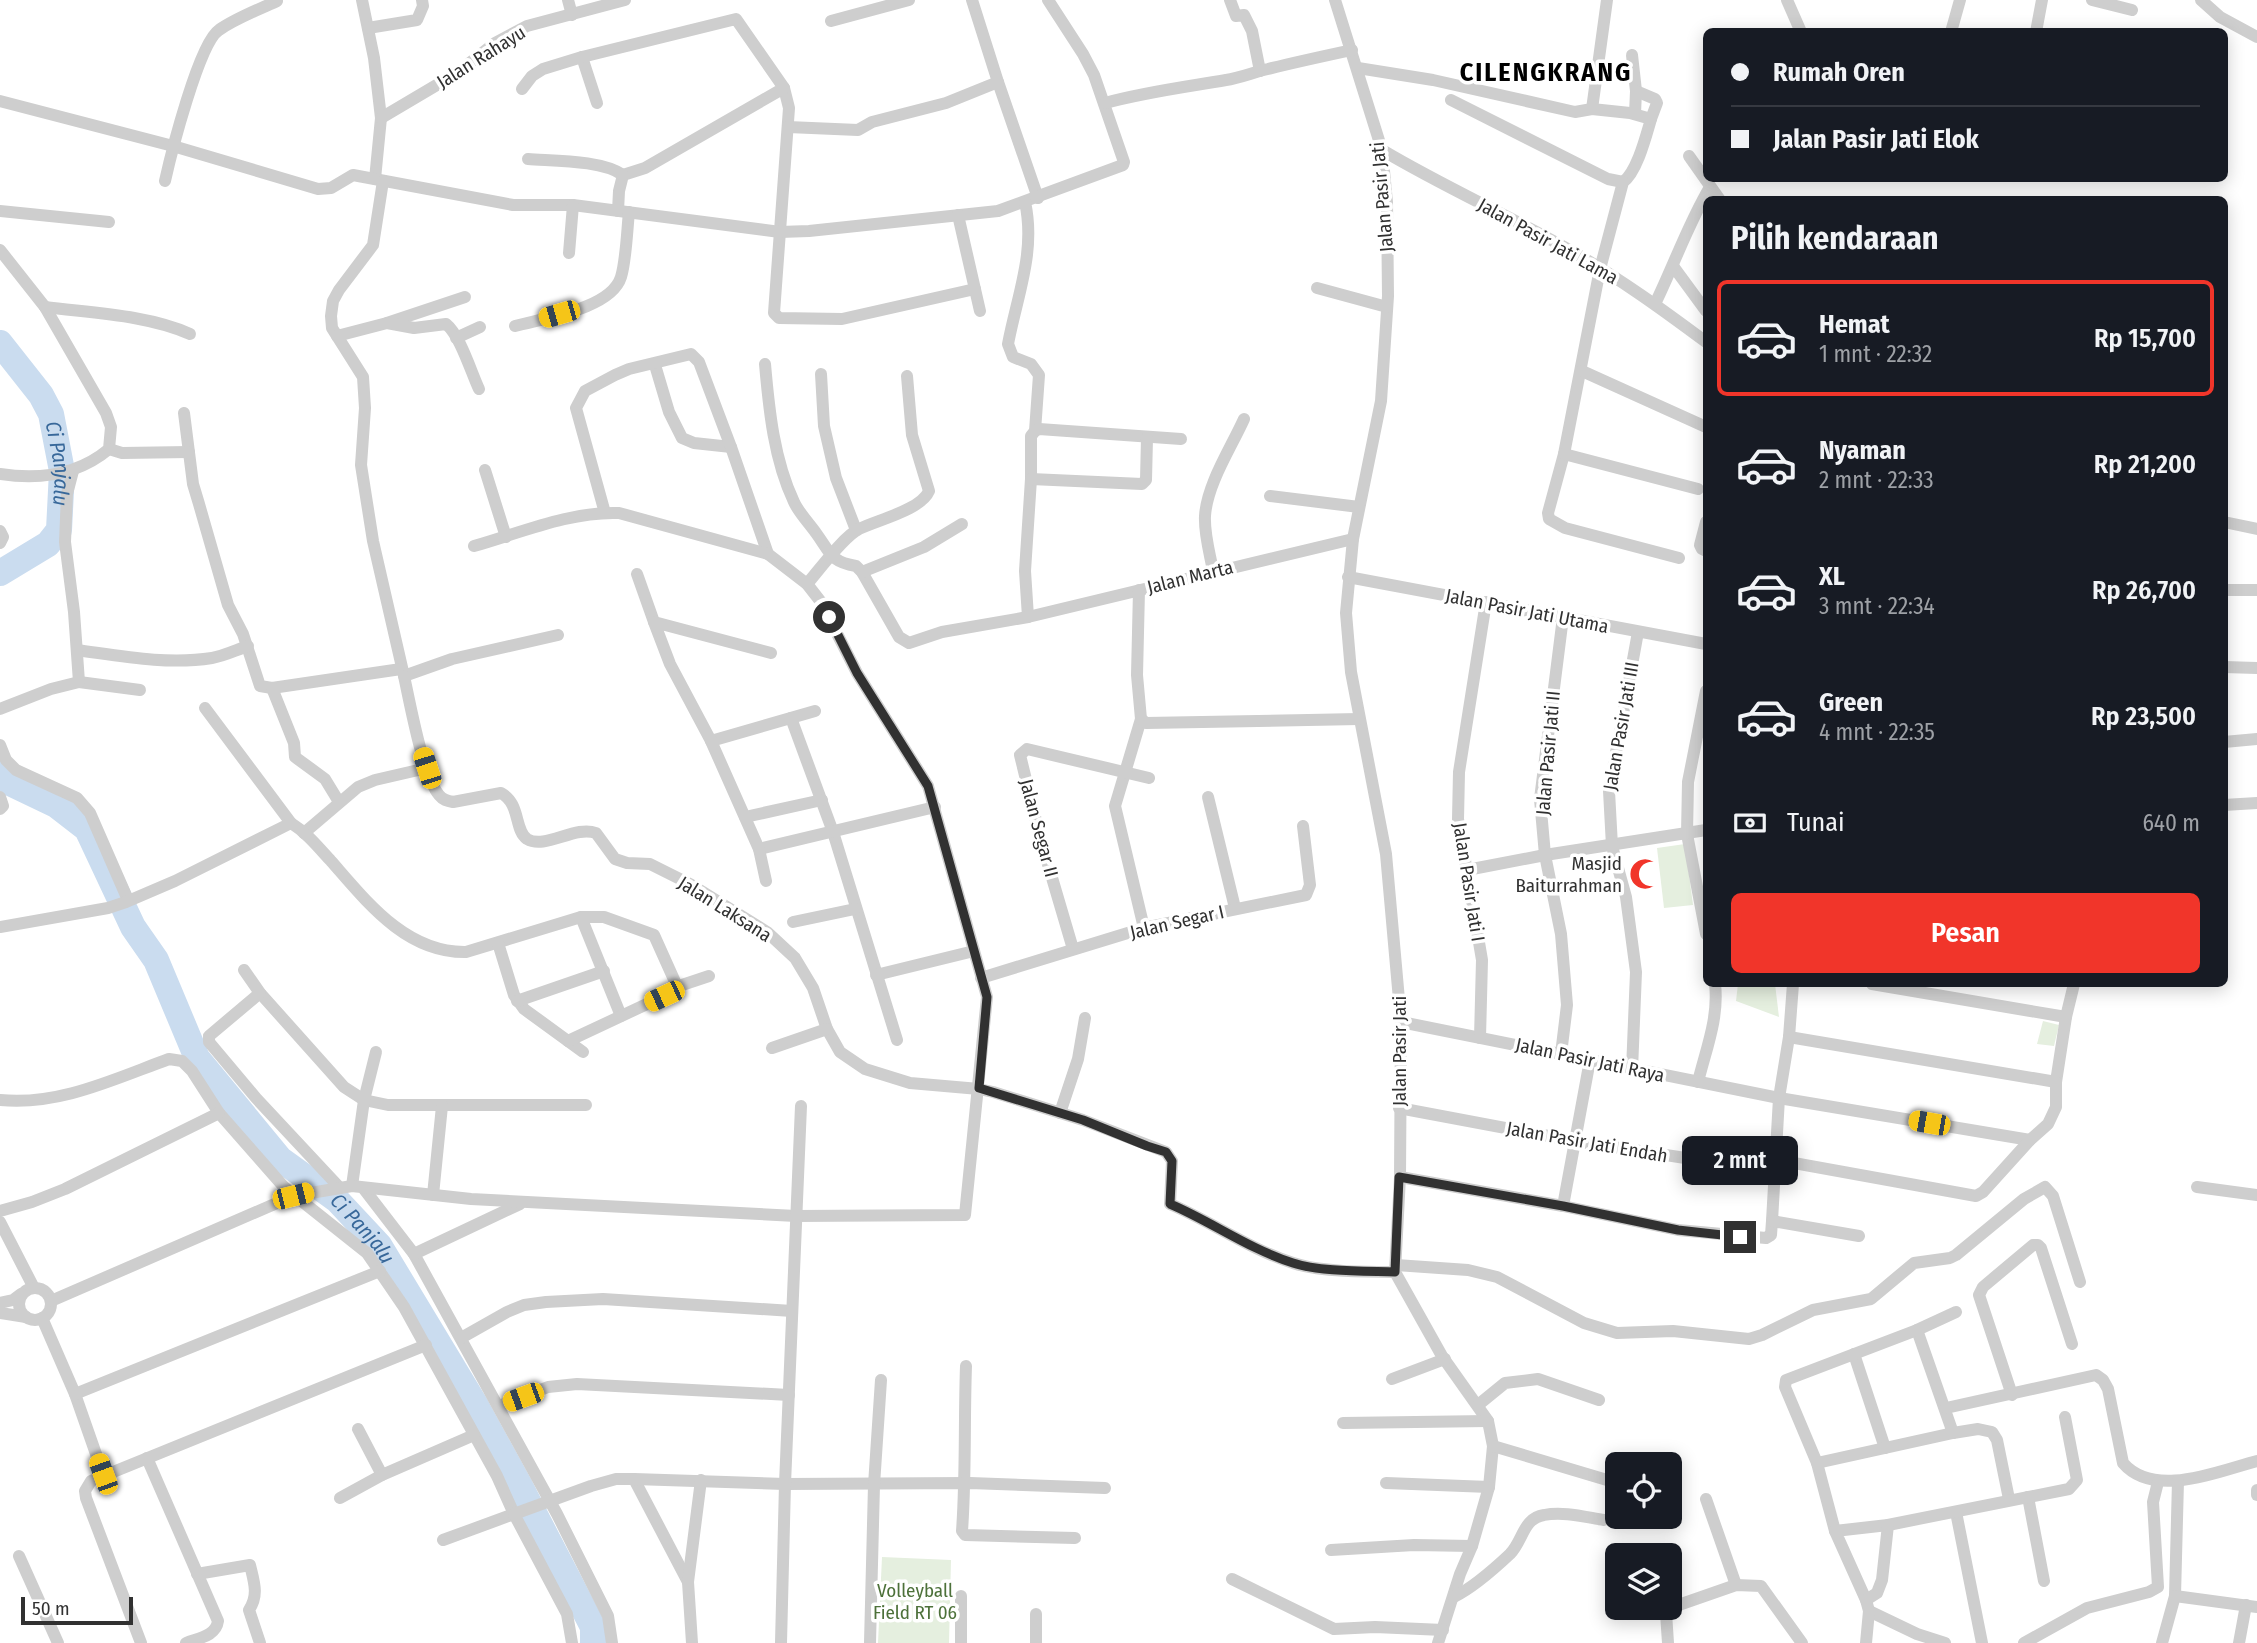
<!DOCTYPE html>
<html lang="id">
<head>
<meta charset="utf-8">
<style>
  body { margin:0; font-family:"Fira Sans Condensed",sans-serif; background:#20242c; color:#f1f3f6; height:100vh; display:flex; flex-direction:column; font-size:26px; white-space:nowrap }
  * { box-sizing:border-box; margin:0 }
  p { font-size:23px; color:#9ea1a6 }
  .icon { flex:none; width:38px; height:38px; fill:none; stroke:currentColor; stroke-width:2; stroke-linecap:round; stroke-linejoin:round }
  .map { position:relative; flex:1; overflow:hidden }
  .drawer { position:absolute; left:1703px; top:196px; width:525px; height:791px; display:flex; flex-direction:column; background:#171b24; border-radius:10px; box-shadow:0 4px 18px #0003 }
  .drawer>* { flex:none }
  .hud { position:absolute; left:1703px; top:28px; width:525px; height:154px; border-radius:10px; box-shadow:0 4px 18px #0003; display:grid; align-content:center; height:154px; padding:0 28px; background:#171b24 }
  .buttons { position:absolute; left:1605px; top:1452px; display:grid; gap:14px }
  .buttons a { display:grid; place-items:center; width:77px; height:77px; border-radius:10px; background:#171b24; box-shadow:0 4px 18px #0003; font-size:35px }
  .scale { position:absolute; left:21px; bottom:18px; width:112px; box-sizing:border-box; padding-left:7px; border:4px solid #313131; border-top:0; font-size:19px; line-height:24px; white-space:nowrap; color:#313131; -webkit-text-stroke:5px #fff; paint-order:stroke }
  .end { position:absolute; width:32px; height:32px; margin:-16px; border:9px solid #313131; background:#fff; box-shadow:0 0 0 4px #fff }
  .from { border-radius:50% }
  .bubble { position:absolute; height:49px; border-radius:10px; background:#171b24; box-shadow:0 4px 18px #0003; font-size:23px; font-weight:600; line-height:49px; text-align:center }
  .car { position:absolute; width:21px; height:42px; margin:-21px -10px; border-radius:9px; box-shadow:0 0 5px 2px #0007; background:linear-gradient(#f5c518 24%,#345 0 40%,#f5c518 0 76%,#345 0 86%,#f5c518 0) }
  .hud b { display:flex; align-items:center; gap:24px; height:66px; font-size:26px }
  .hud b+b { border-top:2px solid #363941 }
  .hud i { width:18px; height:18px; background:#f1f3f6 }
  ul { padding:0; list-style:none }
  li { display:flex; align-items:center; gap:21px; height:116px; margin:0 14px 10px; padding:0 14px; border:4px solid transparent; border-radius:10px }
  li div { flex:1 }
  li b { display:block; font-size:26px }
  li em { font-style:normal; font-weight:600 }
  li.active { border-color:#f1352a }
  li>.icon { width:63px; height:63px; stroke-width:1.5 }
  h2 { padding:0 28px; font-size:32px; line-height:84px }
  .pay { display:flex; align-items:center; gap:18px; height:77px; padding:0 28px; font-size:26px }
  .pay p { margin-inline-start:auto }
  .cta { display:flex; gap:14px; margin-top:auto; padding:14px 28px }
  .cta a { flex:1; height:80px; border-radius:10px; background:#f1352a; color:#fff; font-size:28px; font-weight:600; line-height:80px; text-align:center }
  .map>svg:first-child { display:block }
</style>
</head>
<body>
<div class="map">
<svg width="2257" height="1643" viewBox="0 0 2257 1643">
  <rect width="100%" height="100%" fill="#fff"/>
  <g fill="#e5efdf">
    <path d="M1685,844L1693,905L1664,908L1657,848Z"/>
    <path d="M1738,984H1775L1779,1017L1736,1001Z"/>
    <path d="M2043,1021L2059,1025L2054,1046L2037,1044Z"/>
    <path d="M882,1557L951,1560L949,1643H878Z"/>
  </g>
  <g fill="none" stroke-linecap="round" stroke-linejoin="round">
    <g stroke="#cadcef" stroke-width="26">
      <path id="s1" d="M0,343L41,395L51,414L62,471L59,530L48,544L0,573"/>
      <path id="s2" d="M0,766L10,783L56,805L87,829L133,927L156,960L197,1058L280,1159L337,1200L379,1245L475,1404L519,1484L593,1627V1643"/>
    </g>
    <g stroke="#cecece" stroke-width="12">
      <path d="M362,0L374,58L381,118L375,179"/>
      <path d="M568,0L572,15"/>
      <path d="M1230,0L1236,16L1244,15L1252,31L1260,71"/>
      <path d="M1335,0L1382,150L1387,202L1388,296L1381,401L1353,539L1346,613L1351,672L1386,854L1401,1022L1400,1177L1395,1272L1442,1356L1488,1421L1493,1446L1489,1487L1472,1546L1460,1574L1438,1643"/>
      <path d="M1607,0L1592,109L1630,113L1651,119C1646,136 1637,172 1623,182L1600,269L1564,454L1548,513L1549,519L1565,528L1679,558"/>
      <path d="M1787,0L1801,32"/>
      <path d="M2092,0L2132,10"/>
      <path d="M2201,0L2220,17L2257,37"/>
      <path d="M831,21L909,0"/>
      <path d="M368,28L417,20L423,6L422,0"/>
      <path d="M1951,32L1960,0"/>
      <path d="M2036,32L2042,0"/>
      <path d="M1632,55L1636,91L1635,114"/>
      <path d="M582,57L597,103"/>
      <path d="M1358,68L1433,80L1575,112L1592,109"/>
      <path d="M998,82L1038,198"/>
      <path d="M784,88L789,108L774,313L779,318L842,319L975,289"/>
      <path d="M522,89L532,76L543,69L582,57L736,19L784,88L645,168L623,175L619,191L618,211"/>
      <path d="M1636,91L1655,99L1657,103L1651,119"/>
      <path d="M1451,100L1608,179L1623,182"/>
      <path d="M0,101L173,146L318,189L331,188L353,175L513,205H573L780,232L809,231L998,211L1123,165L1124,162L1094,75L1083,54L1048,0"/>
      <path d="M1105,103C1145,92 1185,87 1226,80C1240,78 1254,72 1268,69C1296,62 1324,56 1352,50"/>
      <path d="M381,118L457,73L495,43L527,26L625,0"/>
      <path d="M788,127L858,130L872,122L946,103L998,82L972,0"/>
      <path d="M1382,150C1444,187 1510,216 1573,252C1619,278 1663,310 1706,342"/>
      <path d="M1689,156L1720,200"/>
      <path d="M528,159C555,161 602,160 623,175"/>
      <path d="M165,181C171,154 199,43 219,30C236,18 258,10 277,1"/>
      <path d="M383,181L373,245L339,290L333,301L331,316L332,328L363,377L365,408L361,465L373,541L404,676L452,659L558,635"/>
      <path d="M1025,202C1036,252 1017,296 1008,344L1013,357L1031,364L1039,375L1035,431L1031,436V479L1025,571L1028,617"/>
      <path d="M0,211L109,222"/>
      <path d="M958,215L980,311"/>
      <path d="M0,250L45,307L106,413L111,427L109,449C78,475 39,480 0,474"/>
      <path d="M569,253L573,205"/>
      <path d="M1673,266L1706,311"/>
      <path d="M1317,288L1387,307"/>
      <path d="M1655,304C1674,265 1688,224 1710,187"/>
      <path d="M45,307C91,313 148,315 190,334"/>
      <path d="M387,323L465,297"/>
      <path d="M515,326C544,318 611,309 621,277C626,261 627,231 629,212"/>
      <path d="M337,336L387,323L414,328L446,324C460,335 471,372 479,389"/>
      <path d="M456,338L480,327"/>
      <path d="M765,364C769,410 774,460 794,502C799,513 809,523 816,533C830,552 830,562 856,566L862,572L899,637L909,643L942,632L1028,617L1353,539"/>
      <path d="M655,365L669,412L682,438L694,443L731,447"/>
      <path d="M1582,371L1706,427"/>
      <path d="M821,374L824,426L836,478L856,530"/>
      <path d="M184,413L193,484L199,504L228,605L243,634L260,686L272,688L401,669"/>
      <path d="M1035,431L1039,429L1181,439"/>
      <path d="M109,449L122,453L189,452"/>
      <path d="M1564,454L1698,489"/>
      <path d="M485,470L506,537"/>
      <path d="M1031,479L1142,484L1146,480L1147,438"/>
      <path d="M1270,496L1359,507"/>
      <path d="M605,513L576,408L585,391L615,375L629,369L691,354L699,362L731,447L768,554"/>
      <path d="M1706,522L1700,545L1702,549L1706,551"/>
      <path d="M2224,522L2257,529"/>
      <path d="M0,531L3,537L0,543"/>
      <path d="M1213,571C1210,554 1204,534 1205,516C1207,484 1231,448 1244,419"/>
      <path d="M862,572L924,547L962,524"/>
      <path d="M637,574L654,622"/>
      <path d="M1348,577L1706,644"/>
      <path d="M807,584C819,570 844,536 859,529C877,520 921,510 929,491L912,435L907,376"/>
      <path d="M1139,590L1137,675L1141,719L1115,806L1144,928"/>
      <path d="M2224,590H2257"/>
      <path d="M77,650C121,656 167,665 212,658C224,656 236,650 248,646"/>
      <path d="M2224,667L2257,668"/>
      <path d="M404,676C410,703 423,776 439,795C443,800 447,801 453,802L501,793C521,804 514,830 527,839C545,850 575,825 596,833L615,859L627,863L650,864L690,884L767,932L795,958L813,988L827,1029L840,1052L865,1069L910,1083L979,1089L993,1092L1083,1120L1166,1152L1172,1161L1170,1204C1212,1222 1249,1249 1293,1263C1319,1272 1367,1272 1395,1272"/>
      <path d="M79,682L140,690"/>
      <path d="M272,688L294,743L295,757L325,779L339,802"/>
      <path d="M1706,691L1688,782L1687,834L1706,934"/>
      <path d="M205,708L291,823"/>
      <path d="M0,709L51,689L79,682L74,612L65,542L67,494L73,471"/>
      <path d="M791,718L833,832L897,1040"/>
      <path d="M1141,719L1146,723L1359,719"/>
      <path d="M711,741L815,711"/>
      <path d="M2224,742L2257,739"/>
      <path d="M0,745L6,760L16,770L77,798L90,813L128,900"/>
      <path d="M0,797L3,806L0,809"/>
      <path d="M1208,797L1235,908"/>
      <path d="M2224,805L2257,803"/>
      <path d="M745,817L822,800"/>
      <path d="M304,833L358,787L375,780L427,768"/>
      <path d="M759,849L935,807"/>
      <path d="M1467,870L1545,855L1706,830"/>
      <path d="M766,881L759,849L711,741L670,664L654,622L771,653"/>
      <path d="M581,917L621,1016"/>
      <path d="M793,922L855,909"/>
      <path d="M0,927L108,908L126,902L175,881L291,823C307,833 318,847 331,861C367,902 406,953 466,952L581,917H604L654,935L676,984L679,986L709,976"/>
      <path d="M498,943L514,995L524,1009L583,1052"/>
      <path d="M1073,949L1040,837L1020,755L1027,749L1149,778"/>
      <path d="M244,970L260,993L344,1087L364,1100L388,1105H586"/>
      <path d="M876,975L974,951"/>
      <path d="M981,978L1144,928L1306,895L1310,885L1303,826"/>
      <path d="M1872,984L2066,1017"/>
      <path d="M260,993L209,1036V1042L256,1098L340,1188"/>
      <path d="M517,1001L604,971"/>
      <path d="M1401,1022L1779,1098L2030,1140"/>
      <path d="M1480,1038L1482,960L1458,819L1459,772L1486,602"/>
      <path d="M568,1041L664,996"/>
      <path d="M772,1048L827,1029"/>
      <path d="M1561,1054L1567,1005L1561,934L1545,855L1540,799L1563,617"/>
      <path d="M1632,1070L1636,972L1626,897L1612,846L1609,791L1638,632"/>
      <path d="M1698,1082C1706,1049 1719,1018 1715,984"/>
      <path d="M2056,1082L2066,1017L2074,984"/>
      <path d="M0,1100C59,1106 114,1079 169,1059L182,1061L192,1071L219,1113L284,1187L367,1253L404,1307L497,1476L514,1514L443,1540"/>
      <path d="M1399,1108L1575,1141L1776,1172"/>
      <path d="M1060,1113L1078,1059L1085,1018"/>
      <path d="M1777,1160L1976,1196L1983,1192L2030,1140L2048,1124L2056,1107V1082L1789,1037"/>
      <path d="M1400,1177L1563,1206L1678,1230L1766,1238L1771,1235L1772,1221L1779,1098L1789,1037L1793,984"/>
      <path d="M352,1186L364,1100L376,1052"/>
      <path d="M2197,1187L2257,1195"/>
      <path d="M364,1189L414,1254L557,1514L608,1616L612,1643"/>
      <path d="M433,1195L442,1106"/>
      <path d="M1563,1206L1590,1060"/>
      <path d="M0,1211L32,1202L65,1189L219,1113"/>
      <path d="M1772,1221L1859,1236"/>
      <path d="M0,1222L34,1288"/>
      <path d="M414,1254L520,1204"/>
      <path d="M1396,1265L1468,1270L1497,1277L1584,1323L1617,1333L1673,1331L1749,1339L1762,1335L1813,1310L1871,1299L1914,1263L1950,1258L1956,1255L2024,1199L2045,1187L2053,1196L2080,1282"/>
      <circle cx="35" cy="1304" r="16"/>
      <path d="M51,1301L293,1196L352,1186L471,1199L796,1216L965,1215L987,997L928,786L857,673L821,602L807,584L768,554L619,513C571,511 520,533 474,546"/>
      <path d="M0,1303L13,1300L21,1294"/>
      <path d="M0,1313L26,1317"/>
      <path d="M42,1318L75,1394L103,1474"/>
      <path d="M1917,1330L1953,1433"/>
      <path d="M461,1338L507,1312L524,1305L546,1302L603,1299L792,1311"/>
      <path d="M1854,1354L1885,1448"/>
      <path d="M966,1366C964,1421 966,1476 962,1531L965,1535L1075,1538"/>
      <path d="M1392,1379L1445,1359"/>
      <path d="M75,1394L380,1271"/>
      <path d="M2012,1395L1979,1295L1983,1287L2033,1245H2038L2041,1248L2072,1344"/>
      <path d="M1478,1405L1505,1383L1538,1379L1599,1400"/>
      <path d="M499,1406L548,1387L577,1384L789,1395"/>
      <path d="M1946,1408L2096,1375L2103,1380L2108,1389L2123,1463C2154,1499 2218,1471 2257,1461"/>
      <path d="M1343,1423L1488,1421"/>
      <path d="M358,1429L382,1475"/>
      <path d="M1493,1446L1617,1483"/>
      <path d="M147,1458L218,1621C216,1636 199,1638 186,1643"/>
      <path d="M1817,1463L1785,1387L1786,1380L1917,1330L1956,1312"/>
      <path d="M634,1479L688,1582"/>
      <path d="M2178,1481L2175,1596L2257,1607"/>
      <path d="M1386,1483L1489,1487"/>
      <path d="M2257,1490V1495"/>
      <path d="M2028,1497L2044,1581"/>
      <path d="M340,1498L382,1475L474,1435"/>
      <path d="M1706,1499L1736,1585"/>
      <path d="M1956,1512L1982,1643"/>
      <path d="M1835,1531L1817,1463L1953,1433L1978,1429L1992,1432L1997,1440L2009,1499"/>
      <path d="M1331,1550L1414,1545L1472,1546"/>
      <path d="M19,1556L58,1643"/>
      <path d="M197,1574L250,1565C254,1582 259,1595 249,1610L260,1643"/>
      <path d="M1232,1579L1334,1629L1375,1627L1443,1630"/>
      <path d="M961,1596V1643"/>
      <path d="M1454,1597C1474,1587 1493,1570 1510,1554C1523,1541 1523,1518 1544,1515C1563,1511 1585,1517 1604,1520"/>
      <path d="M1866,1600L1835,1531L1888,1525L2069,1489L2077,1480L2065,1417"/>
      <path d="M1670,1608L1736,1585L1761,1586L1802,1643"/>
      <path d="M1869,1611L1917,1634L1945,1643"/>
      <path d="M141,1643L86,1498L85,1491L91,1481L426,1345"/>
      <path d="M572,1643L567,1614L514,1514L591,1486L616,1479H634L785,1484L970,1483L1105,1488"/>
      <path d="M692,1643L688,1582L701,1480"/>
      <path d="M781,1643L785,1484L801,1106"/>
      <path d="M870,1643L874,1485L881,1380"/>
      <path d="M1036,1643V1614"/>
      <path d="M1668,1643L1666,1613L1669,1608"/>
      <path d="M1866,1643L1869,1611L1866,1600L1877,1593L1882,1580L1888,1525"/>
      <path d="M2024,1643L2087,1608L2149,1592L2158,1587L2153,1502L2158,1482"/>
      <path d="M2162,1643L2175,1596"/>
      <path d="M2239,1643L2246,1605"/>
    </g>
  </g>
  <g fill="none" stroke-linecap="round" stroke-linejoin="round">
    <path stroke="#313131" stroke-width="9" d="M829,617L857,673L928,786L987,997L979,1088L1083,1120L1147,1146L1166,1152L1172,1161L1170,1204C1212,1222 1249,1249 1293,1263C1319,1272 1367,1271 1395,1272L1399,1177L1563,1206L1678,1230L1740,1237"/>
  </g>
  <defs>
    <symbol id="mosque-bare" viewBox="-9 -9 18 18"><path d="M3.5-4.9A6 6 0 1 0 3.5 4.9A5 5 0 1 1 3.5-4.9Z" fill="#f1352a" stroke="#fff" stroke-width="2.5" paint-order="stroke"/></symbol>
  </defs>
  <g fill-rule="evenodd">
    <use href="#mosque-bare" x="1623" y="852" width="44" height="44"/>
  </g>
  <g text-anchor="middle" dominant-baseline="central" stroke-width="7" stroke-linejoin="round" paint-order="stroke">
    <g font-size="19" fill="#313131" stroke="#fff">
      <text transform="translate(481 57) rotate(-32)">Jalan Rahayu</text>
      <text transform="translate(1382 197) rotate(-95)">Jalan Pasir Jati</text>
      <text transform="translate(1548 241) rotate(29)">Jalan Pasir Jati Lama</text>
      <text transform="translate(1190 577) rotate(-14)">Jalan Marta</text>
      <text transform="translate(1527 611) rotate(11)">Jalan Pasir Jati Utama</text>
      <text transform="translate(1621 726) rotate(-80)">Jalan Pasir Jati III</text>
      <text transform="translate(1548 753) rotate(-85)">Jalan Pasir Jati II</text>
      <text transform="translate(1039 828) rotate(75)">Jalan Segar II</text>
      <text transform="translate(1469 882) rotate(81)">Jalan Pasir Jati I</text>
      <text transform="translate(725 909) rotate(32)">Jalan Laksana</text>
      <text transform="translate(1177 922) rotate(-13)">Jalan Segar I</text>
      <text transform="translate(1399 1051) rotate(-90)">Jalan Pasir Jati</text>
      <text transform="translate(1590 1060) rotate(12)">Jalan Pasir Jati Raya</text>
      <text transform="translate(1587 1142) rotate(10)">Jalan Pasir Jati Endah</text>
    </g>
    <g font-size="19" fill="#313131" stroke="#fff" text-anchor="end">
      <text x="1622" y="863">Masjid<tspan x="1622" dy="22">Baiturrahman</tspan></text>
    </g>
    <g font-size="19" fill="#4d713a" stroke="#fff">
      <text x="915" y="1590">Volleyball<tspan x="915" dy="22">Field RT 06</tspan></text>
    </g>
    <g font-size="21" font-style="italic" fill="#38689a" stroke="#fff">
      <text stroke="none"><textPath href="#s1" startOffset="138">Ci Panjalu</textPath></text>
      <text stroke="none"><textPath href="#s2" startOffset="604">Ci Panjalu</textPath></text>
    </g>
    <g font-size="26" font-weight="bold" letter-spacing="2" fill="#000" stroke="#fff">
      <text x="1546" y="72">CILENGKRANG</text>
    </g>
  </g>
</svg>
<div class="buttons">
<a><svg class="icon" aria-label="locate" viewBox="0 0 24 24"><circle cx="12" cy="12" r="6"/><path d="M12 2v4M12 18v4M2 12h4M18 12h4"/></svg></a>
<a><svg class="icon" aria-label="layers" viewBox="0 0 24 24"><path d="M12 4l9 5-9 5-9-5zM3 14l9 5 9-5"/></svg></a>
</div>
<div class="scale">50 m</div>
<i class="end from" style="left:829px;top:617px"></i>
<i class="end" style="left:1740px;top:1237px"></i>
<div class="bubble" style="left:1682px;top:1136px;width:116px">2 mnt</div>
<i class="car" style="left:559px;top:314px;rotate:254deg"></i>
<i class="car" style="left:427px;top:768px;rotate:342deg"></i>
<i class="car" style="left:664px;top:996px;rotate:245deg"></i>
<i class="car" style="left:1929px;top:1123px;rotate:280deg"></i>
<i class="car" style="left:293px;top:1196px;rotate:76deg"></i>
<i class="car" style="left:523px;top:1397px;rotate:250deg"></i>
<i class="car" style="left:103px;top:1474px;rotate:340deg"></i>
<div class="hud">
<b><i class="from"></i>Rumah Oren</b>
<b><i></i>Jalan Pasir Jati Elok</b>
</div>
<section class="drawer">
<h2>Pilih kendaraan</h2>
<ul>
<li class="active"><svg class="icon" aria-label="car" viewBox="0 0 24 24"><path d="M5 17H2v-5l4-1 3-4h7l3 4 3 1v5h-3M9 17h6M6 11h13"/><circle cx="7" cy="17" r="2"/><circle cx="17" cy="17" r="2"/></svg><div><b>Hemat</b><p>1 mnt · 22:32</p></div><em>Rp 15,700</em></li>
<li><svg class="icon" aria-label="car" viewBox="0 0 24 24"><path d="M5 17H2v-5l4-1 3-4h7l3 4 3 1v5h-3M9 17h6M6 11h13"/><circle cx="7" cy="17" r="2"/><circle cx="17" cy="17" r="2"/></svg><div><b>Nyaman</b><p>2 mnt · 22:33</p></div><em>Rp 21,200</em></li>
<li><svg class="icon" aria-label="car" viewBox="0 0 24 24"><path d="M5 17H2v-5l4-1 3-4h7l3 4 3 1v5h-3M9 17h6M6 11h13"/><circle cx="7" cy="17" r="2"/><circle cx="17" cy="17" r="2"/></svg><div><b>XL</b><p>3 mnt · 22:34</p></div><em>Rp 26,700</em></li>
<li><svg class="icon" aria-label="car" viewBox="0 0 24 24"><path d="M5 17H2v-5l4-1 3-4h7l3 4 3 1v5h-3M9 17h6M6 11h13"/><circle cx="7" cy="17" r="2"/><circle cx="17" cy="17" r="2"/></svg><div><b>Green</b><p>4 mnt · 22:35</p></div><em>Rp 23,500</em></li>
</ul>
<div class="pay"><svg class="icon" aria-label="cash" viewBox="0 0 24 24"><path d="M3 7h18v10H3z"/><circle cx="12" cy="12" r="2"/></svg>Tunai<p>640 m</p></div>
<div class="cta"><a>Pesan</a></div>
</section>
</div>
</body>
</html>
